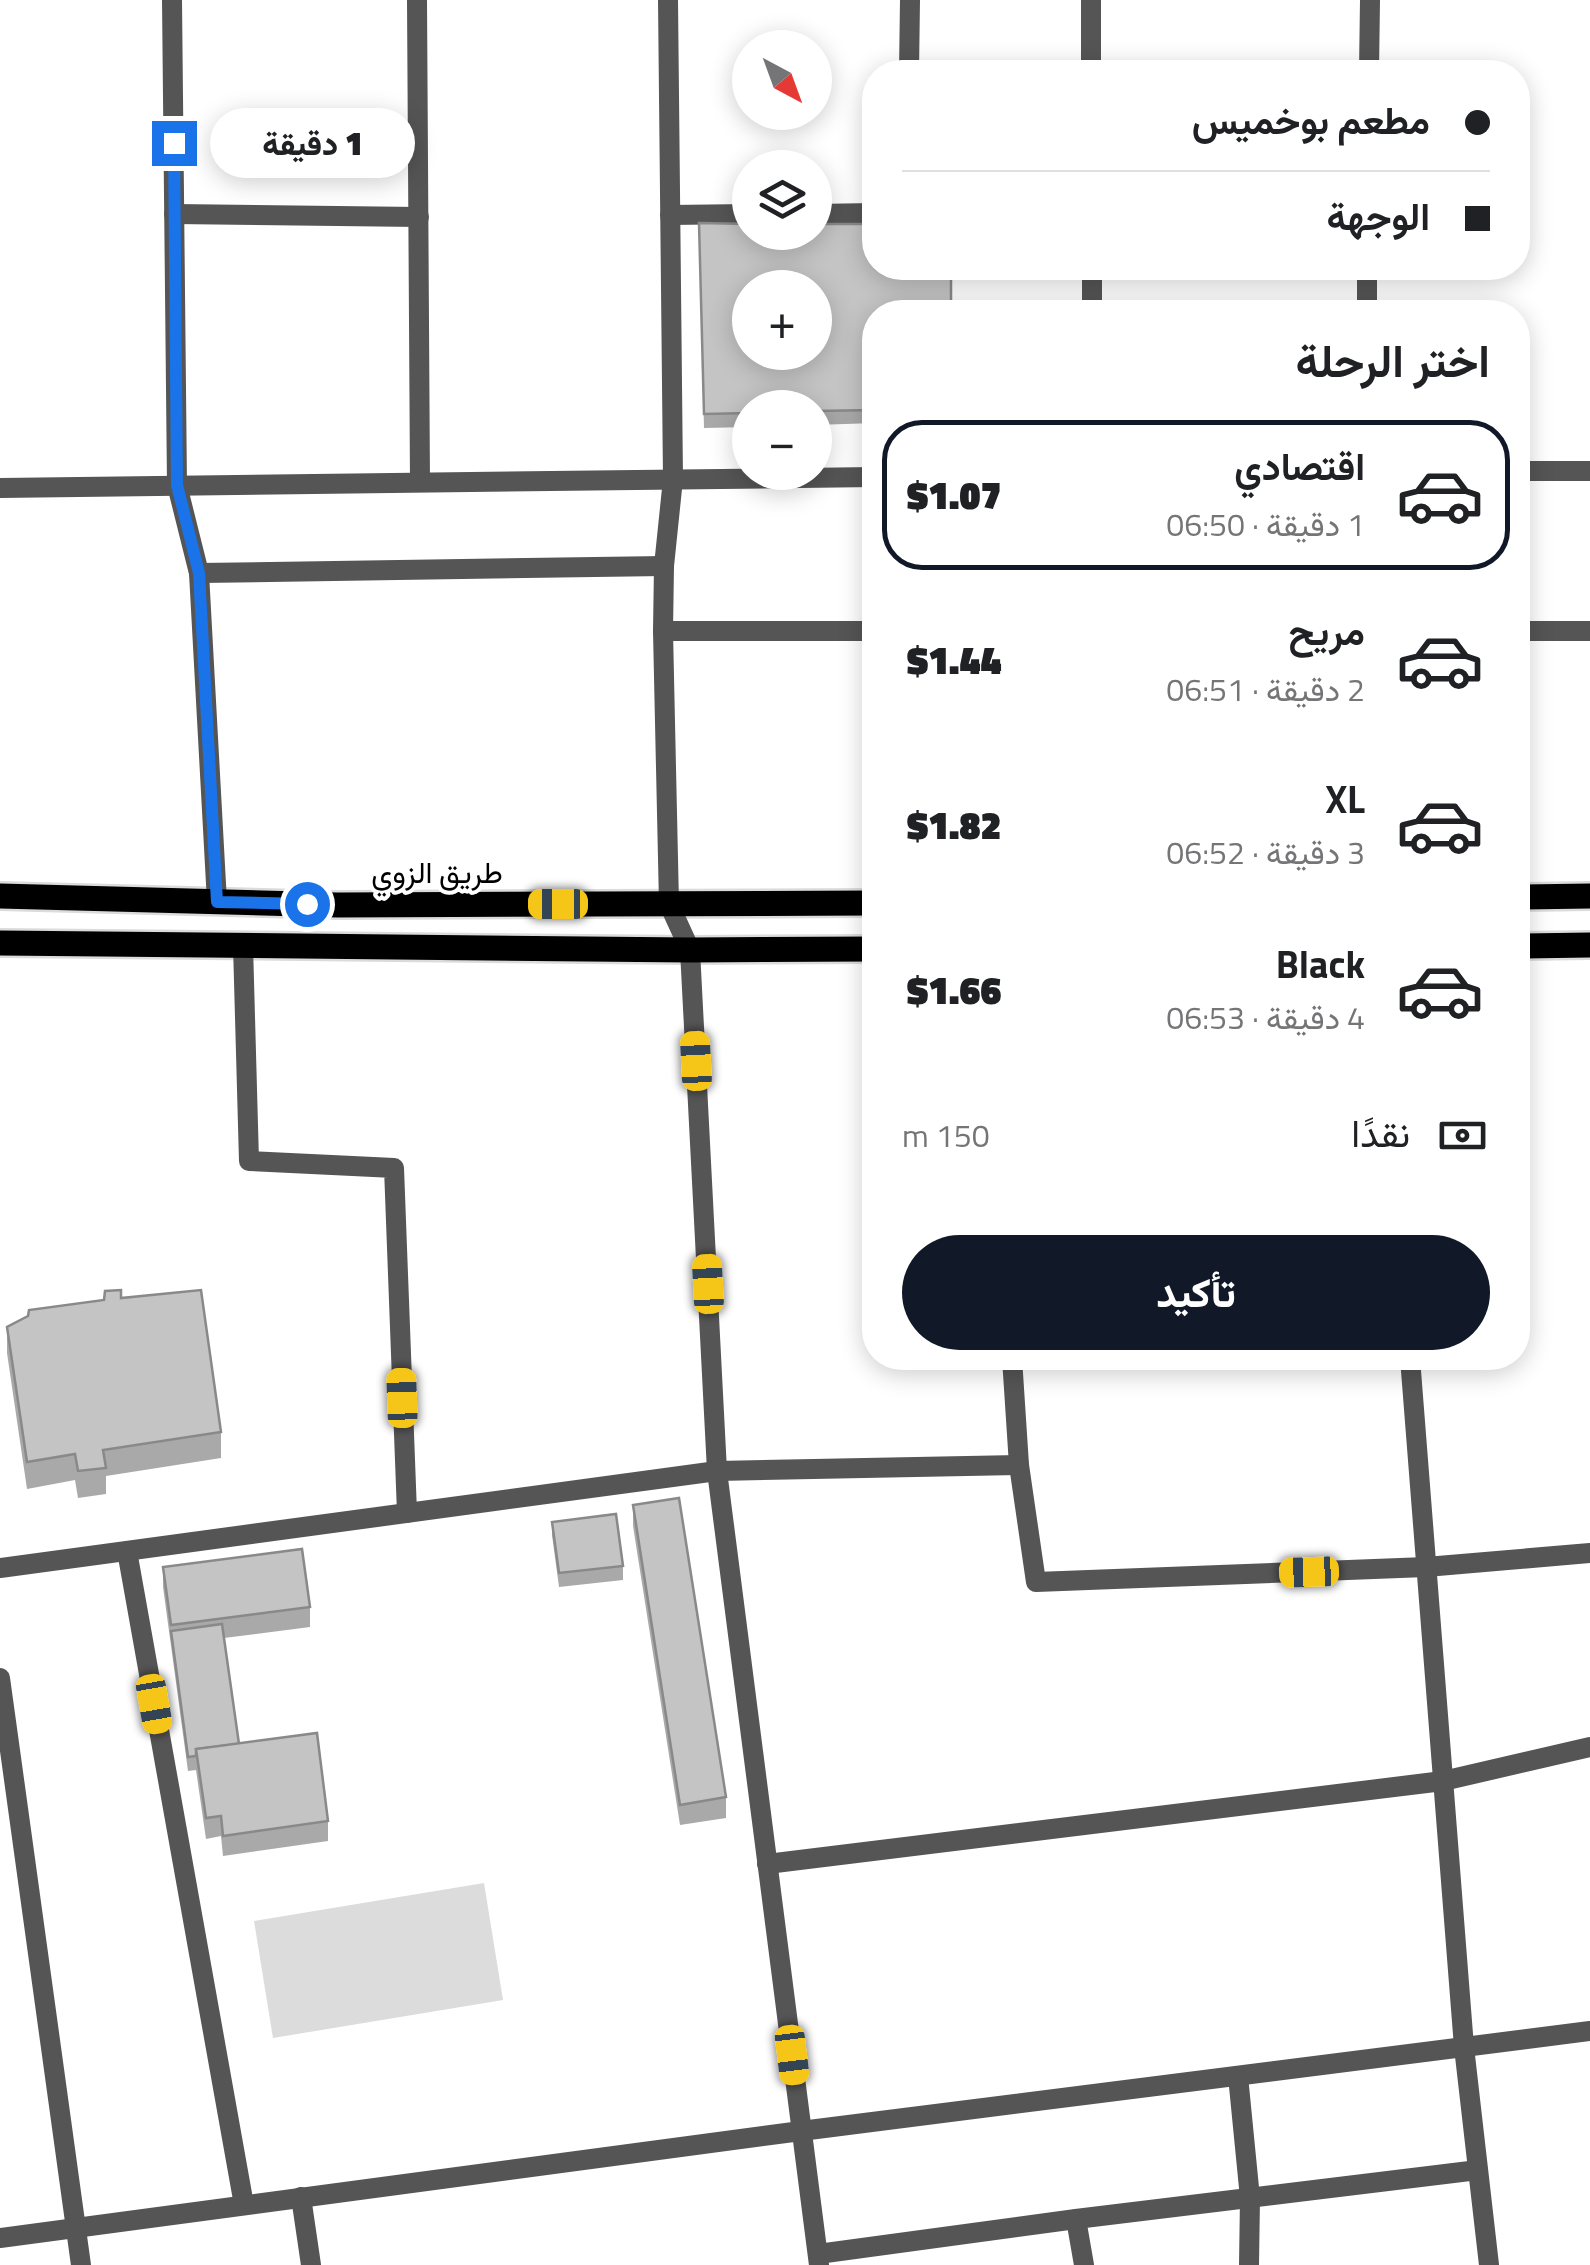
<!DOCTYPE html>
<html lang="ar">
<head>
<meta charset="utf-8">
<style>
  body { margin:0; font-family:"Titillium Web",Vazirmatn,sans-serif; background:#f2f2f2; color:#202124; direction:rtl; height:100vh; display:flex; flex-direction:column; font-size:38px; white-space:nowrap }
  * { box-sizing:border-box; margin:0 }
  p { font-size:32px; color:#757577 }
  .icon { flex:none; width:55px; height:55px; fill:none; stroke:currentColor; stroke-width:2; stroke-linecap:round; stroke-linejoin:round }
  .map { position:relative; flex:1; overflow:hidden; direction:ltr }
  .details { position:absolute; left:862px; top:300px; width:668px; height:1070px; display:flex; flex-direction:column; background:#fff; border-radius:40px; box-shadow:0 5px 25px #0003; direction:rtl }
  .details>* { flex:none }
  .hud { position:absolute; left:862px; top:60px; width:668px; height:220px; border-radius:40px; box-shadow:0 5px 25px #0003; direction:rtl; display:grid; align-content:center; height:220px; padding:0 40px; background:#fff }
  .needle { width:65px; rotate:139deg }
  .buttons { position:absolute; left:732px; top:30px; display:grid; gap:20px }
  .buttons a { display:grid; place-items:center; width:100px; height:100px; border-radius:50%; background:#fff; box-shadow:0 5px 25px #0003; font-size:50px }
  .end { position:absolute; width:45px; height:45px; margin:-22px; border:12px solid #1a73e8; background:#fff; box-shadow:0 0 0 5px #fff }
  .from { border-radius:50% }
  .bubble { position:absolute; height:70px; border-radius:35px; background:#fff; box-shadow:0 5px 25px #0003; font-size:32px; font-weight:800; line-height:70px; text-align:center; direction:rtl }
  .car { position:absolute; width:30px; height:60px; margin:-30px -15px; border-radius:12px; box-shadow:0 0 8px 2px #0007; background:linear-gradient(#f5c518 24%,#345 0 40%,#f5c518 0 76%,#345 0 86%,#f5c518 0) }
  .hud b { display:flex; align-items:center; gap:35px; height:95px; font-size:38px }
  .hud b+b { border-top:2px solid #e0e0e0 }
  .hud i { width:25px; height:25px; background:#202124 }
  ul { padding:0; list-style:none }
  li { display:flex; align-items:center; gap:30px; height:150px; margin:0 20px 15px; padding:0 20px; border:5px solid transparent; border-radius:40px }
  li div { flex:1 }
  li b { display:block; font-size:38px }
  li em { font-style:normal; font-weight:800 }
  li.active { border-color:#111827 }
  li>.icon { width:90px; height:90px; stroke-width:1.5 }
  h2 { padding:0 40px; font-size:45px; line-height:120px }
  .pay { display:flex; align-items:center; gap:25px; height:110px; padding:0 40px; font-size:38px }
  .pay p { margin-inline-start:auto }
  .action { display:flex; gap:20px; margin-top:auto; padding:20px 40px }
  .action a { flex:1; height:115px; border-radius:60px; background:#111827; color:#fff; font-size:40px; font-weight:800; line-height:115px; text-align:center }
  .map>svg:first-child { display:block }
</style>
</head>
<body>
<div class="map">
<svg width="1590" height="2265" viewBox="0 0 1590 2265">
  <rect width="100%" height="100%" fill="#fff"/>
  <path fill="#dcdcdc" d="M484,1883L503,2000L273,2038L254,1921Z"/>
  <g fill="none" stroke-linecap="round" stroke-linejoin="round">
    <defs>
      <g id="primary">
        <path d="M0,896L337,905L875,903"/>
        <path d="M1518,897L1590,896"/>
        <path d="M0,943L690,950L875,949"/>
        <path d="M1518,946L1590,945"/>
      </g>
    </defs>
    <use href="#primary" stroke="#dbdbdb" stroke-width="30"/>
    <g stroke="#555" stroke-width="20">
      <path d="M172,0L177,485L199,573L217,902"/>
      <path d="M417,0L420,482"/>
      <path d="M668,0L673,479L664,566L663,631L669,904L690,950L717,1471L819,2265"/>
      <path d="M1091,0V72"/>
      <path d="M909,72L910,0"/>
      <path d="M1369,72L1370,0"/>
      <path d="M174,214L419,217"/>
      <path d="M815,214L875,213"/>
      <path d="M670,215L750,214"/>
      <path d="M1092,268V312"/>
      <path d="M1367,312V268"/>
      <path d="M1518,471H1590"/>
      <path d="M0,488L875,477"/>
      <path d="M199,573L664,566"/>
      <path d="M663,631H875"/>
      <path d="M1518,631H1590"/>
      <path d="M243,945L249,1161L394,1168L407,1513"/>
      <path d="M1012,1358L1019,1465L1036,1582L1426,1567L1590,1553"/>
      <path d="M1410,1358L1464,2047L1489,2265"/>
      <path d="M127,1551L244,2205"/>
      <path d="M0,1568L717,1471L1019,1465"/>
      <path d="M0,1678L81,2265"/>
      <path d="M767,1864L1443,1781L1590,1747"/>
      <path d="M1238,2076L1250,2198L1249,2265"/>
      <path d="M301,2197L311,2265"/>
      <path d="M1076,2219L1084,2265"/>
      <path d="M0,2238L801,2131L1590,2031"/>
      <path d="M818,2254L1076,2219L1478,2170"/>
    </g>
    <use href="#primary" stroke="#000" stroke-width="25"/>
  </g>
  <g fill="#a9a9a9">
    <path d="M699,223L875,312V423L815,425V408H750V427L704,428Z"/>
    <path d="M121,1298L221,1432V1458L106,1476V1494L78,1498L75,1480L27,1489L7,1353V1327Z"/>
    <path d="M633,1505L726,1797V1818L680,1825L633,1526Z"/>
    <path d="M552,1522L623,1566V1580L559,1587L552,1535Z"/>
    <path d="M163,1567L310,1607V1627L224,1638L239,1744L328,1821V1841L223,1856L221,1836L206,1839L196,1770L188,1771L163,1587Z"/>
  </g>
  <g fill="#c4c4c4" stroke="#898989" stroke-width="2.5" fill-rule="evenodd">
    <path d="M699,223L750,224V232H815V224H875V268H951V312H875V410L815,411V408H750V413L704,414ZM750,288H815V352H750Z"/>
    <path d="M121,1290V1298L201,1290L221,1432L103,1450L106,1468L78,1471L75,1454L27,1462L7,1327L28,1316L29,1310L104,1300L105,1291Z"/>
    <path d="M679,1498L726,1797L680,1805L633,1505Z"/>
    <path d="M616,1514L623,1566L559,1573L552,1522Z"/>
    <path d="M302,1549L310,1607L171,1625L163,1567Z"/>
    <path d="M222,1624L239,1744L196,1749V1756L188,1757L171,1631Z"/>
    <path d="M317,1733L328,1821L223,1836L221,1816L206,1818L196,1749Z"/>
  </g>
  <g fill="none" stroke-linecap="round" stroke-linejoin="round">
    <path stroke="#1a73e8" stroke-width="12" d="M174,143L177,485L199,573L217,902L307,904"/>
  </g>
  <g text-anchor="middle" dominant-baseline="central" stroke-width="8" stroke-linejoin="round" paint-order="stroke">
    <g font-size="30" fill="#000" stroke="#fff">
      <text x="437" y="872">طريق الزوي</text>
    </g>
  </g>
</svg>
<div class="buttons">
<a><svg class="needle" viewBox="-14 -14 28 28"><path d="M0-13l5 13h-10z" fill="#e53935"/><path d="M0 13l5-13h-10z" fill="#757577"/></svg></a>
<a><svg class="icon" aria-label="layers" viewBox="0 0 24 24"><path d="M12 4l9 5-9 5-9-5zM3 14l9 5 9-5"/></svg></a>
<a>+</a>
<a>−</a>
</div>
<i class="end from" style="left:307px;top:904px"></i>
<i class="end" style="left:174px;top:143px"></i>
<div class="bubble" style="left:210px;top:108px;width:205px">1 دقيقة</div>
<i class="car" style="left:558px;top:904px;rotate:270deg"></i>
<i class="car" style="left:696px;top:1061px;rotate:357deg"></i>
<i class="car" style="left:708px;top:1284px;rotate:357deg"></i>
<i class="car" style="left:402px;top:1398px;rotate:358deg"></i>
<i class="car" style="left:1309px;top:1572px;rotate:268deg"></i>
<i class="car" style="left:154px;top:1704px;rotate:170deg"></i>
<i class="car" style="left:792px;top:2055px;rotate:173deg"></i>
<div class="hud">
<b><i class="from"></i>مطعم بوخميس</b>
<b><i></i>الوجهة</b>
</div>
<section class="details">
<h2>اختر الرحلة</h2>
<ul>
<li class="active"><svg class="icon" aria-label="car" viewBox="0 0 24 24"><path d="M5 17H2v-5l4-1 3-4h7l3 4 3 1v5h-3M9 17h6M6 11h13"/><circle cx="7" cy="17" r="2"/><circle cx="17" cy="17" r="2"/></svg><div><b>اقتصادي</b><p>1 دقيقة · 06:50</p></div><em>$1.07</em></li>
<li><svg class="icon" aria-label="car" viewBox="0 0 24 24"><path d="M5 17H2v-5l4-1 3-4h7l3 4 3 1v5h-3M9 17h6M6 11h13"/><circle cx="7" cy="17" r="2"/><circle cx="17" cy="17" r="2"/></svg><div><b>مريح</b><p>2 دقيقة · 06:51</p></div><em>$1.44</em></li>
<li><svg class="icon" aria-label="car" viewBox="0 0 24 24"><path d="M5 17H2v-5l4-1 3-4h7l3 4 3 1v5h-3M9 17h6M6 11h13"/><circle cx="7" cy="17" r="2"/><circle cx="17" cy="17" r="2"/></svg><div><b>XL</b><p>3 دقيقة · 06:52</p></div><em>$1.82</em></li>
<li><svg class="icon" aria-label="car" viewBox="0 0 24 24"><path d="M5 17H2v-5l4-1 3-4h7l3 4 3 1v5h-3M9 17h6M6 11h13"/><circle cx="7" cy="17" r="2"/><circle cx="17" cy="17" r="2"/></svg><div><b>Black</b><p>4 دقيقة · 06:53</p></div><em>$1.66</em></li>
</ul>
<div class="pay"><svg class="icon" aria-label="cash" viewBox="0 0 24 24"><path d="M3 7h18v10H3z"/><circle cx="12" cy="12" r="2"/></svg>نقدًا<p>150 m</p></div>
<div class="action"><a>تأكيد</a></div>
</section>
</div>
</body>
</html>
